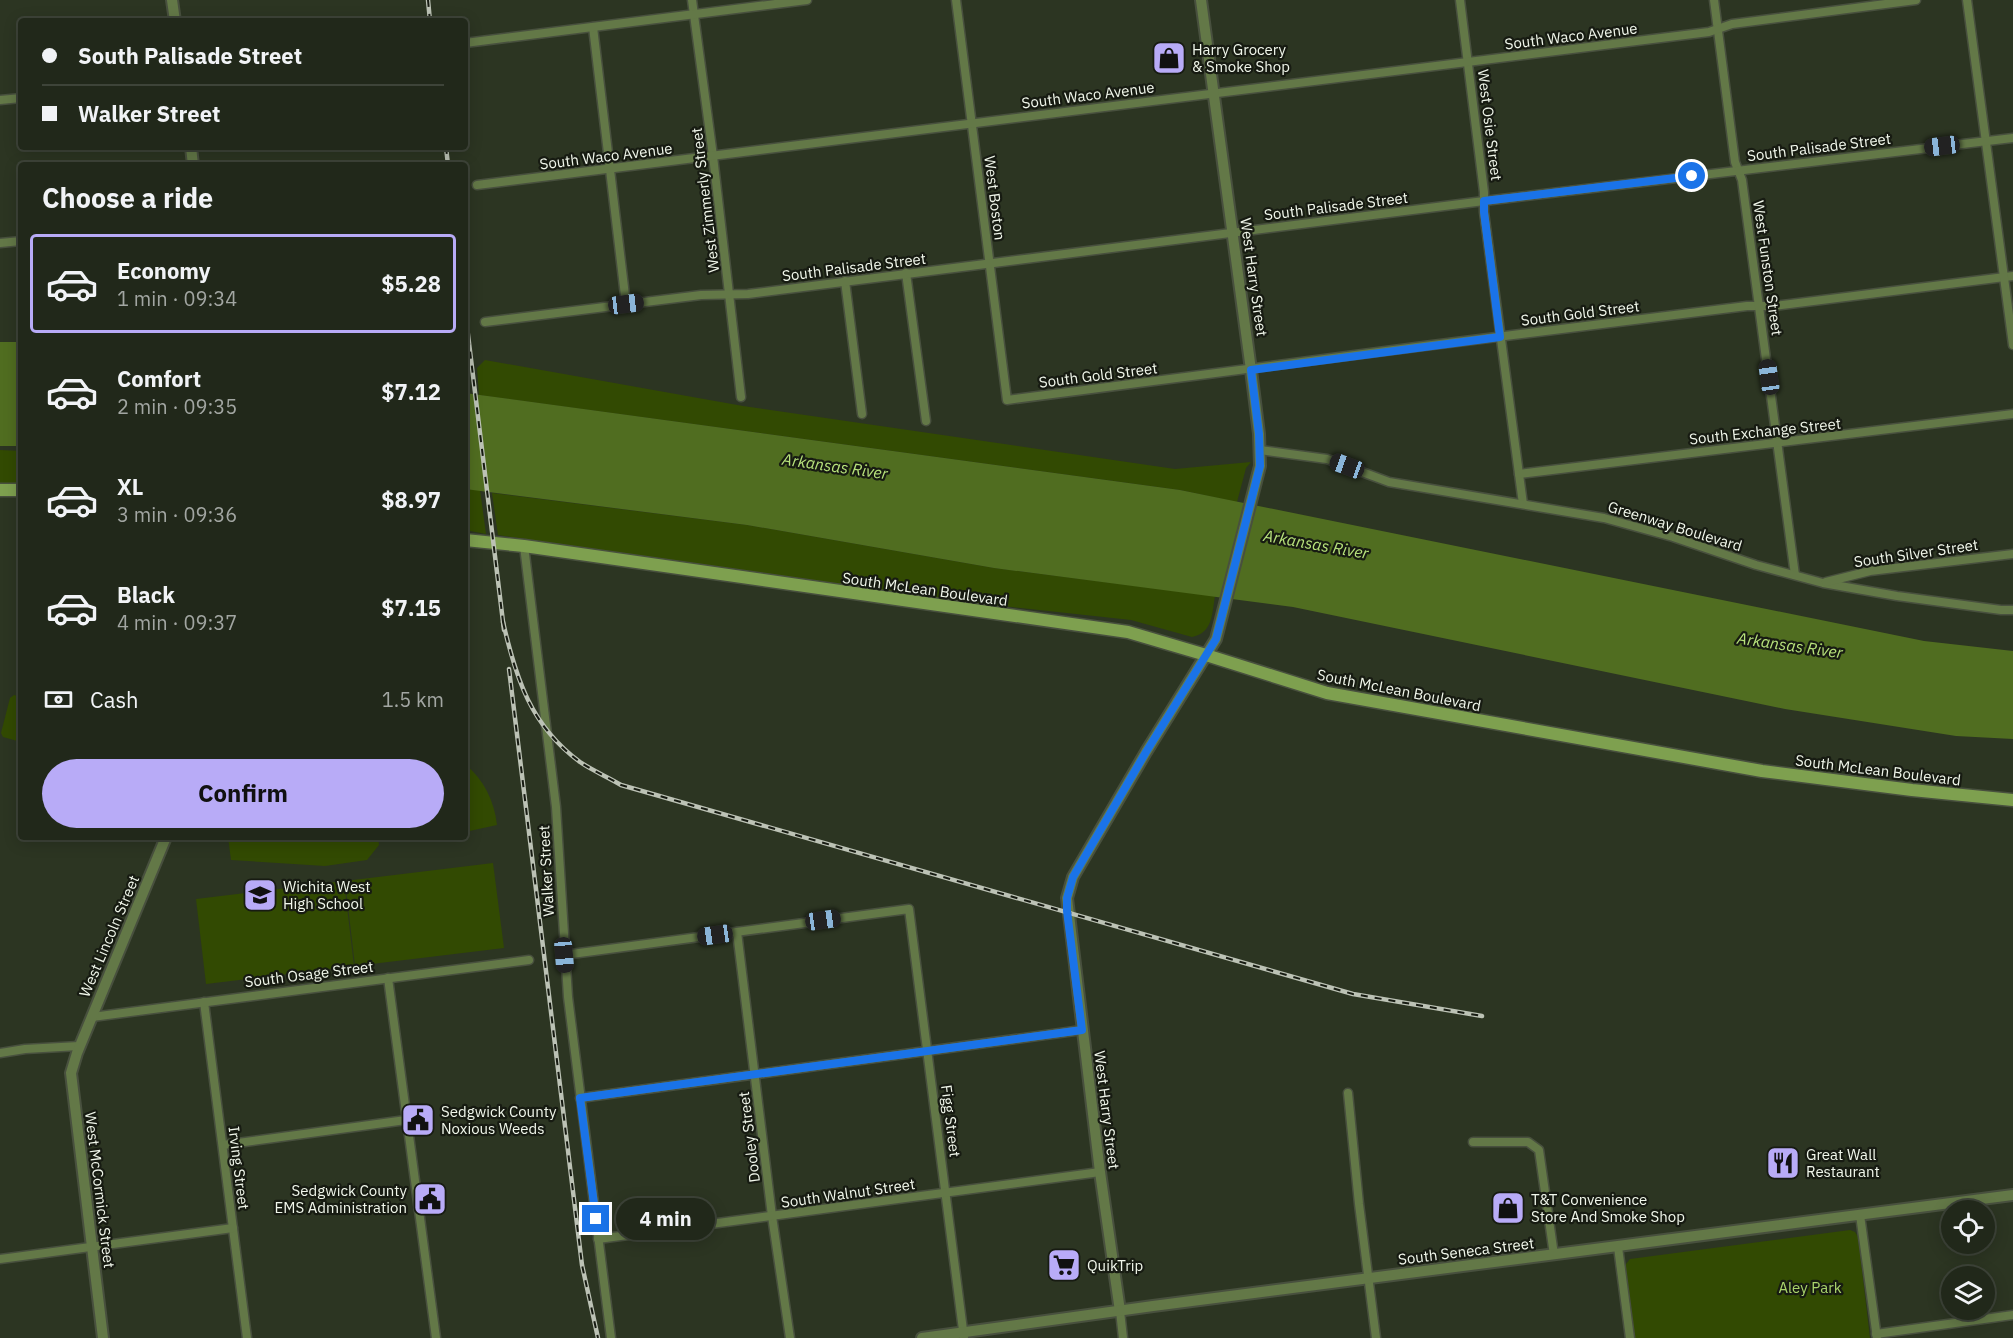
<!DOCTYPE html>
<html lang="en">
<head>
<meta charset="utf-8">
<style>
  body { margin:0; font-family:"IBM Plex Sans",sans-serif; background:#2d3427; color:#f1f3f6; height:100vh; display:flex; flex-direction:column; font-size:22px; white-space:nowrap }
  * { box-sizing:border-box; margin:0 }
  p { font-size:20px; color:#a2a6a2 }
  .icon { flex:none; width:33px; height:33px; fill:none; stroke:currentColor; stroke-width:2; stroke-linecap:round; stroke-linejoin:round }
  .map { position:relative; flex:1; overflow:hidden }
  .panel { position:absolute; left:18px; top:162px; width:450px; height:678px; display:flex; flex-direction:column; background:#21281a; border-radius:6px; box-shadow:0 3px 15px #0003,0 0 0 2px #3e4439 }
  .panel>* { flex:none }
  .hud { position:absolute; left:18px; top:18px; width:450px; height:132px; border-radius:6px; box-shadow:0 3px 15px #0003,0 0 0 2px #3e4439; display:grid; align-content:center; height:132px; padding:0 24px; background:#21281a }
  .buttons { position:absolute; left:1941px; top:1200px; display:grid; gap:12px }
  .buttons a { display:grid; place-items:center; width:54px; height:54px; border-radius:50%; background:#21281a; box-shadow:0 3px 15px #0003,0 0 0 2px #3e4439; font-size:30px }
  .end { position:absolute; width:27px; height:27px; margin:-14px; border:8px solid #1a73e8; background:#fff; box-shadow:0 0 0 3px #fff }
  .from { border-radius:50% }
  .bubble { position:absolute; height:42px; border-radius:21px; background:#21281a; box-shadow:0 3px 15px #0003,0 0 0 2px #3e4439; font-size:20px; font-weight:700; line-height:42px; text-align:center }
  .car { position:absolute; width:18px; height:36px; margin:-18px -9px; border-radius:8px; box-shadow:0 0 4px 2px #0007; background:linear-gradient(#222 24%,#8ab4d8 0 40%,#222 0 76%,#8ab4d8 0 86%,#222 0) }
  .hud b { display:flex; align-items:center; gap:21px; height:57px; font-size:22px }
  .hud b+b { border-top:2px solid #3e4439 }
  .hud i { width:15px; height:15px; background:#f1f3f6 }
  ul { padding:0; list-style:none }
  li { display:flex; align-items:center; gap:18px; height:99px; margin:0 12px 9px; padding:0 12px; border:3px solid transparent; border-radius:6px }
  li div { flex:1 }
  li b { display:block; font-size:22px }
  li em { font-style:normal; font-weight:700 }
  li.active { border-color:#b8abf7 }
  li>.icon { width:54px; height:54px; stroke-width:1.5 }
  h2 { padding:0 24px; font-size:27px; line-height:72px }
  .pay { display:flex; align-items:center; gap:15px; height:66px; padding:0 24px; font-size:22px }
  .pay p { margin-inline-start:auto }
  .primary-button { display:flex; gap:12px; margin-top:auto; padding:12px 24px }
  .primary-button a { flex:1; height:69px; border-radius:36px; background:#b8abf7; color:#111; font-size:24px; font-weight:700; line-height:69px; text-align:center }
  .map>svg:first-child { display:block }
</style>
</head>
<body>
<div class="map">
<svg width="2013" height="1338" viewBox="0 0 2013 1338">
  <rect width="100%" height="100%" fill="#2c3522"/>
  <g fill="#324a02">
    <path d="M485,360L743,406L1175,469L1251,462L1246,468L1237,502L1180,490L479,395L477,368Z"/>
    <path d="M0,450L21,451V484H0Z"/>
    <path d="M465,489L480,490L486,534L465,530Z"/>
    <path d="M492,493L747,525L994,568L1215,596C1212,613 1213,633 1192,637L1131,620L994,605H977L498,535Z"/>
    <path d="M14,695L21,697V742L3,737L1,733L10,698Z"/>
    <path d="M465,764C484,780 494,800 497,825L465,832Z"/>
    <path d="M228,837H378L379,845L367,860L325,866L231,860Z"/>
    <path d="M493,863L504,948L355,966L345,881Z"/>
    <path d="M344,881L354,966L206,984L196,899Z"/>
    <path d="M1850,1230L1855,1232L1858,1237L1870,1338H1635L1625,1270L1626,1264L1630,1259Z"/>
  </g>
  <g fill="#506d20">
    <rect x="0" y="342" width="21" height="104"/>
    <path d="M465,393L1180,490L1924,641L2013,651V739L1956,736L1785,709L1293,607L994,568L747,525L465,489Z"/>
  </g>
  <g fill="none" stroke-linecap="round" stroke-linejoin="round">
    <defs>
      <g id="minor">
        <path d="M692,0L713,156L741,397"/>
        <path d="M956,0L1007,400L1424,346L1747,306H1774L2013,276"/>
        <path d="M1460,0L1484,192V212L1523,504"/>
        <path d="M1714,0L1735,162L1742,180L1795,575"/>
        <path d="M1967,0L2013,345"/>
        <path d="M593,27L626,304"/>
        <path d="M465,43L807,0"/>
        <path d="M0,100L21,98"/>
        <path d="M477,185L1709,32L1732,24L1916,0"/>
        <path d="M0,243L21,241"/>
        <path d="M906,273L926,421"/>
        <path d="M845,281L862,414"/>
        <path d="M485,322L701,295L748,294L1484,201L2013,138"/>
        <path d="M1260,450L1327,459L1389,482L1604,518L1673,537L1756,565L1823,583L1897,596L2001,610H2013"/>
        <path d="M1519,474L2013,414"/>
        <path d="M524,546L556,807L568,997L611,1338"/>
        <path d="M1826,582L1870,571L2013,554"/>
        <path d="M737,932L772,1216L790,1338"/>
        <path d="M564,955L909,909L964,1338"/>
        <path d="M388,978L436,1338"/>
        <path d="M204,1002L247,1338"/>
        <path d="M92,1017L529,960"/>
        <path d="M0,1053L25,1049L79,1046"/>
        <path d="M1348,1093L1359,1204L1376,1338"/>
        <path d="M580,1098L1082,1030"/>
        <path d="M1473,1142H1528L1539,1150L1554,1255"/>
        <path d="M223,1145L406,1120"/>
        <path d="M1860,1215L1877,1338"/>
        <path d="M598,1239L1100,1172"/>
        <path d="M1618,1247L1630,1338"/>
        <path d="M0,1259L233,1228"/>
        <path d="M1120,1311L1123,1338"/>
        <path d="M1876,1334L2013,1315"/>
      </g>
      <g id="tertiary">
        <path d="M172,0L175,21"/>
        <path d="M191,147L193,165"/>
        <path d="M1120,1311L1100,1172L1067,898L1073,877L1146,752L1216,639L1260,466L1259,434L1251,370L1201,0"/>
        <path d="M103,1338L71,1073L77,1053L166,837"/>
        <path d="M922,1338L1153,1306L2013,1195"/>
      </g>
      <g id="secondary">
        <path d="M0,490H21"/>
        <path d="M465,540L524,546L1128,632L1206,655L1327,693L1762,771L1912,790L2013,800"/>
      </g>
    </defs>
    <use href="#minor" stroke="#48503e" stroke-width="11"/>
    <use href="#tertiary" stroke="#48503e" stroke-width="14"/>
    <use href="#secondary" stroke="#48503e" stroke-width="15"/>
    <use href="#minor" stroke="#637847" stroke-width="8"/>
    <use href="#tertiary" stroke="#637847" stroke-width="10"/>
    <use href="#secondary" stroke="#7ea04f" stroke-width="12"/>
    <defs>
      <g id="rail">
        <path d="M428,0L430,21"/>
        <path d="M446,147L448,165"/>
        <path d="M465,310L504,630"/>
        <path d="M503,622C516,679 531,726 580,762C593,771 608,777 621,785L1353,994L1482,1016"/>
        <path d="M509,669L582,1265L598,1338"/>
      </g>
    </defs>
    <use href="#rail" stroke="#bcc2b5" stroke-width="4.5"/>
    <use href="#rail" stroke="#171b12" stroke-width="2" stroke-dasharray="7" stroke-linecap="butt"/>
  </g>
  <g fill="none" stroke-linecap="round" stroke-linejoin="round">
    <path stroke="#1a73e8" stroke-width="8" d="M596,1219L580,1098L1082,1030L1067,911V898L1073,877L1146,752L1216,639L1260,466L1259,434L1251,370L1500,337L1484,212V201L1692,176"/>
  </g>
  <defs>
    <symbol id="shop-square" viewBox="-11 -11 22 22"><rect x="-9" y="-9" width="18" height="18" rx="4" fill="#b8abf7" stroke="#171b12"/><path d="M-5-2.5h2.3a2.7 3.5 0 0 1 5.4 0H5L5.5 6h-11ZM-1.5-2.5h3a1.5 2.3 0 0 0-3 0Z" fill="#111"/></symbol>
    <symbol id="school-square" viewBox="-11 -11 22 22"><rect x="-9" y="-9" width="18" height="18" rx="4" fill="#b8abf7" stroke="#171b12"/><path d="M0-5L7-2L0 1L-7-2ZM-4 1L0 2.5L4 1V4Q0 6-4 4Z" fill="#111"/></symbol>
    <symbol id="civic-square" viewBox="-11 -11 22 22"><rect x="-9" y="-9" width="18" height="18" rx="4" fill="#b8abf7" stroke="#171b12"/><path d="M-.6-6.5H3V-4.5H.6V-3L4-1V1h2V6H-6V1h2V-1L-.6-3ZM-1.2 2.5V6h2.4V2.5Z" fill="#111"/></symbol>
    <symbol id="restaurant-square" viewBox="-11 -11 22 22"><rect x="-9" y="-9" width="18" height="18" rx="4" fill="#b8abf7" stroke="#171b12"/><path d="M-5-6h1v4h1v-4h1v4h1v-4h1v5L-1.5 .5V6h-2V.5L-5-1ZM5-6V6H3V1.5H1.5Q1.5-4 5-6Z" fill="#111"/></symbol>
    <symbol id="supermarket-square" viewBox="-11 -11 22 22"><rect x="-9" y="-9" width="18" height="18" rx="4" fill="#b8abf7" stroke="#171b12"/><path d="M-6-5.5h2.5l.6 2H6L4.5 2H-2.5L-4.4-4H-6ZM-1.5 3.2a1.3 1.3 0 1 0 .1 0ZM3 3.2a1.3 1.3 0 1 0 .1 0Z" fill="#111"/></symbol>
  </defs>
  <g fill-rule="evenodd">
    <use href="#shop-square" x="1150" y="39" width="38" height="38"/>
    <use href="#school-square" x="241" y="876" width="38" height="38"/>
    <use href="#civic-square" x="399" y="1101" width="38" height="38"/>
    <use href="#restaurant-square" x="1764" y="1144" width="38" height="38"/>
    <use href="#civic-square" x="411" y="1180" width="38" height="38"/>
    <use href="#shop-square" x="1489" y="1189" width="38" height="38"/>
    <use href="#supermarket-square" x="1045" y="1246" width="38" height="38"/>
  </g>
  <g text-anchor="middle" dominant-baseline="central" stroke-width="4.5" stroke-linejoin="round" paint-order="stroke">
    <g font-size="15" fill="#f1f7eb" stroke="#171b12">
      <text transform="translate(1571 36) rotate(-7)">South Waco Avenue</text>
      <text transform="translate(1088 95) rotate(-7)">South Waco Avenue</text>
      <text transform="translate(1490 125) rotate(83)">West Osie Street</text>
      <text transform="translate(1819 147) rotate(-7)">South Palisade Street</text>
      <text transform="translate(606 156) rotate(-7)">South Waco Avenue</text>
      <text transform="translate(995 198) rotate(83)">West Boston</text>
      <text transform="translate(705 200) rotate(-97)">West Zimmerly Street</text>
      <text transform="translate(1336 206) rotate(-7)">South Palisade Street</text>
      <text transform="translate(854 267) rotate(-7)">South Palisade Street</text>
      <text transform="translate(1768 268) rotate(82)">West Funston Street</text>
      <text transform="translate(1254 277) rotate(82)">West Harry Street</text>
      <text transform="translate(1580 313) rotate(-7)">South Gold Street</text>
      <text transform="translate(1098 375) rotate(-7)">South Gold Street</text>
      <text transform="translate(1765 431) rotate(-6)">South Exchange Street</text>
      <text transform="translate(1675 526) rotate(17)">Greenway Boulevard</text>
      <text transform="translate(1916 553) rotate(-8)">South Silver Street</text>
      <text transform="translate(925 589) rotate(8)">South McLean Boulevard</text>
      <text transform="translate(1399 690) rotate(11)">South McLean Boulevard</text>
      <text transform="translate(1878 770) rotate(7)">South McLean Boulevard</text>
      <text transform="translate(546 871) rotate(-93)">Walker Street</text>
      <text transform="translate(109 936) rotate(-67)">West Lincoln Street</text>
      <text transform="translate(309 974) rotate(-7)">South Osage Street</text>
      <text transform="translate(1107 1110) rotate(83)">West Harry Street</text>
      <text transform="translate(951 1121) rotate(83)">Figg Street</text>
      <text transform="translate(749 1137) rotate(-97)">Dooley Street</text>
      <text transform="translate(239 1168) rotate(83)">Irving Street</text>
      <text transform="translate(100 1190) rotate(83)">West McCormick Street</text>
      <text transform="translate(848 1193) rotate(-8)">South Walnut Street</text>
      <text transform="translate(1466 1251) rotate(-7)">South Seneca Street</text>
    </g>
    <g font-size="15" fill="#f1f7eb" stroke="#171b12" text-anchor="start">
      <text x="1192" y="49">Harry Grocery<tspan x="1192" dy="17">&amp; Smoke Shop</tspan></text>
      <text x="283" y="886">Wichita West<tspan x="283" dy="17">High School</tspan></text>
      <text x="441" y="1111">Sedgwick County<tspan x="441" dy="17">Noxious Weeds</tspan></text>
      <text x="1806" y="1154">Great Wall<tspan x="1806" dy="17">Restaurant</tspan></text>
      <text x="407" y="1190" text-anchor="end">Sedgwick County<tspan x="407" dy="17">EMS Administration</tspan></text>
      <text x="1531" y="1199">T&amp;T Convenience<tspan x="1531" dy="17">Store And Smoke Shop</tspan></text>
      <text x="1087" y="1265">QuikTrip</text>
    </g>
    <g font-size="15" fill="#aad46d" stroke="#171b12">
      <text x="1810" y="1287">Aley Park</text>
    </g>
    <g font-size="16" font-style="italic" fill="#b8e37c" stroke="#171b12">
      <text transform="translate(835 466) rotate(8)">Arkansas River</text>
      <text transform="translate(1316 544) rotate(10)">Arkansas River</text>
      <text transform="translate(1790 645) rotate(8)">Arkansas River</text>
    </g>
  </g>
</svg>
<div class="buttons">
<a><svg class="icon" aria-label="locate" viewBox="0 0 24 24"><circle cx="12" cy="12" r="6"/><path d="M12 2v4M12 18v4M2 12h4M18 12h4"/></svg></a>
<a><svg class="icon" aria-label="layers" viewBox="0 0 24 24"><path d="M12 4l9 5-9 5-9-5zM3 14l9 5 9-5"/></svg></a>
</div>
<i class="end from" style="left:1692px;top:176px"></i>
<i class="end" style="left:596px;top:1219px"></i>
<div class="bubble" style="left:616px;top:1198px;width:99px">4 min</div>
<i class="car" style="left:1942px;top:146px;rotate:263deg"></i>
<i class="car" style="left:626px;top:304px;rotate:83deg"></i>
<i class="car" style="left:1769px;top:377px;rotate:352deg"></i>
<i class="car" style="left:1347px;top:466px;rotate:290deg"></i>
<i class="car" style="left:823px;top:920px;rotate:82deg"></i>
<i class="car" style="left:715px;top:935px;rotate:262deg"></i>
<i class="car" style="left:564px;top:955px;rotate:175deg"></i>
<div class="hud">
<b><i class="from"></i>South Palisade Street</b>
<b><i></i>Walker Street</b>
</div>
<section class="panel">
<h2>Choose a ride</h2>
<ul>
<li class="active"><svg class="icon" aria-label="car" viewBox="0 0 24 24"><path d="M5 17H2v-5l4-1 3-4h7l3 4 3 1v5h-3M9 17h6M6 11h13"/><circle cx="7" cy="17" r="2"/><circle cx="17" cy="17" r="2"/></svg><div><b>Economy</b><p>1 min · 09:34</p></div><em>$5.28</em></li>
<li><svg class="icon" aria-label="car" viewBox="0 0 24 24"><path d="M5 17H2v-5l4-1 3-4h7l3 4 3 1v5h-3M9 17h6M6 11h13"/><circle cx="7" cy="17" r="2"/><circle cx="17" cy="17" r="2"/></svg><div><b>Comfort</b><p>2 min · 09:35</p></div><em>$7.12</em></li>
<li><svg class="icon" aria-label="car" viewBox="0 0 24 24"><path d="M5 17H2v-5l4-1 3-4h7l3 4 3 1v5h-3M9 17h6M6 11h13"/><circle cx="7" cy="17" r="2"/><circle cx="17" cy="17" r="2"/></svg><div><b>XL</b><p>3 min · 09:36</p></div><em>$8.97</em></li>
<li><svg class="icon" aria-label="car" viewBox="0 0 24 24"><path d="M5 17H2v-5l4-1 3-4h7l3 4 3 1v5h-3M9 17h6M6 11h13"/><circle cx="7" cy="17" r="2"/><circle cx="17" cy="17" r="2"/></svg><div><b>Black</b><p>4 min · 09:37</p></div><em>$7.15</em></li>
</ul>
<div class="pay"><svg class="icon" aria-label="cash" viewBox="0 0 24 24"><path d="M3 7h18v10H3z"/><circle cx="12" cy="12" r="2"/></svg>Cash<p>1.5 km</p></div>
<div class="primary-button"><a>Confirm</a></div>
</section>
</div>
</body>
</html>
